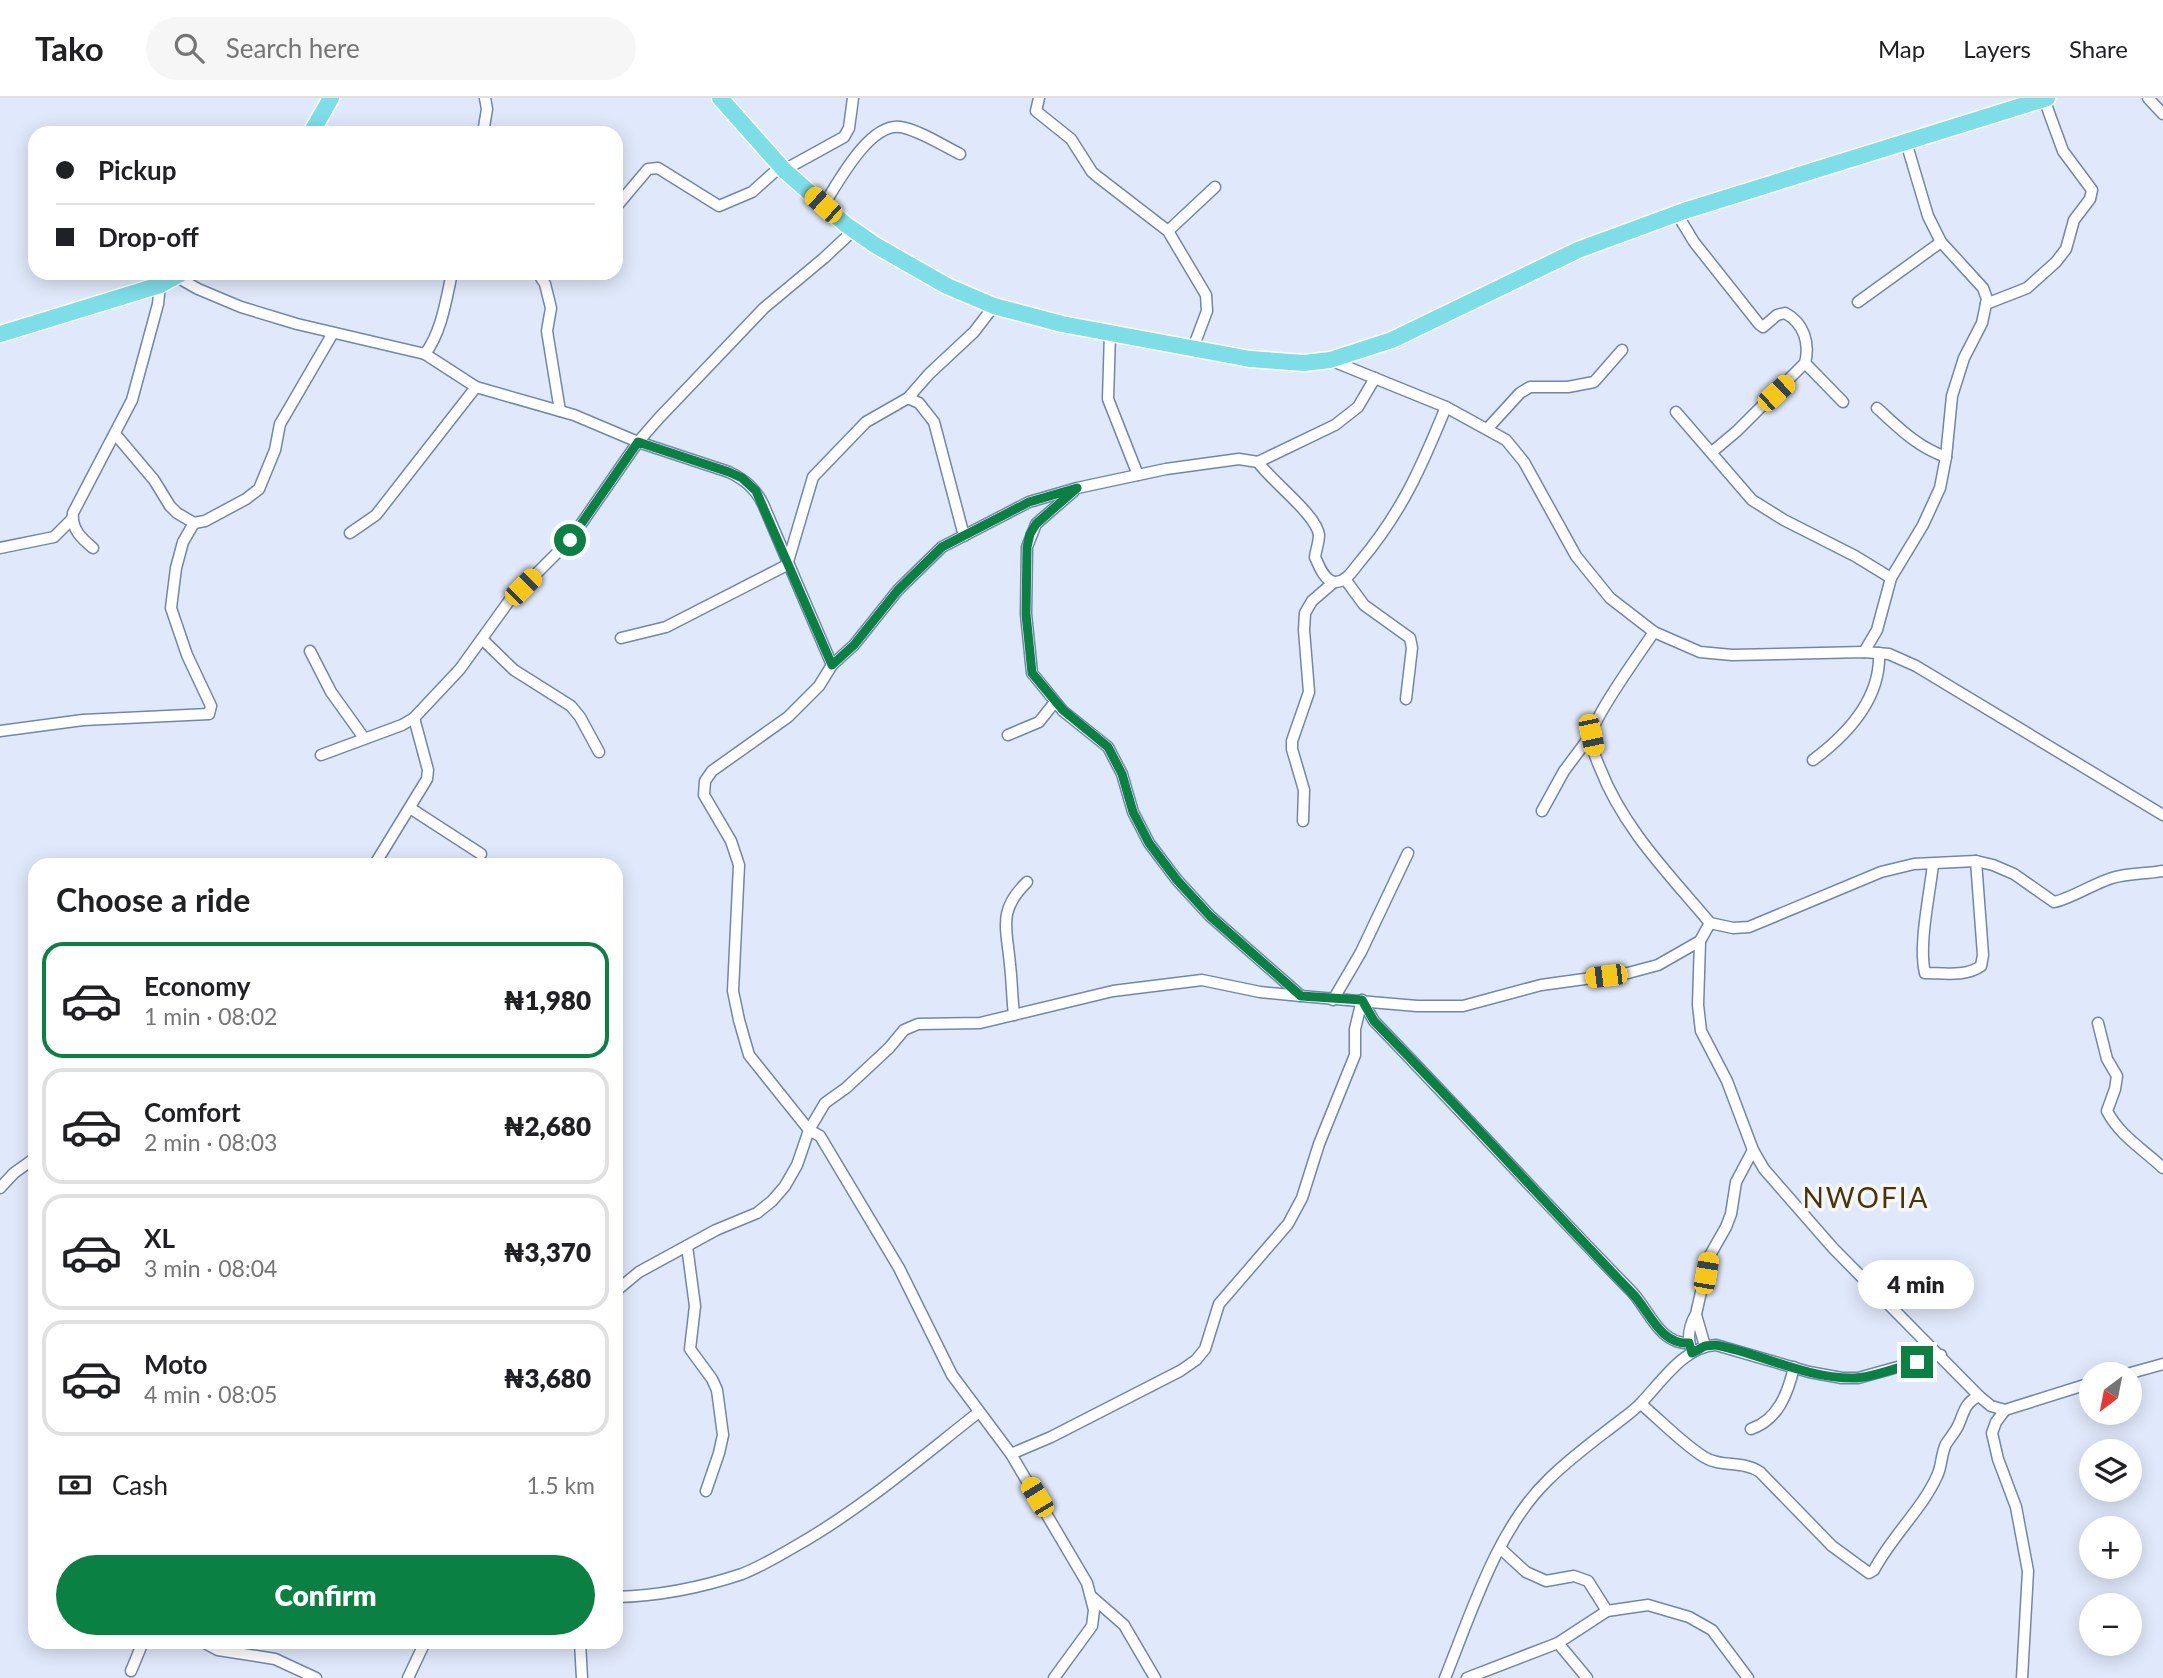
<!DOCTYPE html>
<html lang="en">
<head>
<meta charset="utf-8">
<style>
  body { margin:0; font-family:Lato,sans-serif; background:#f6f6f6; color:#202124; height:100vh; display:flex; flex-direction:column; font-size:26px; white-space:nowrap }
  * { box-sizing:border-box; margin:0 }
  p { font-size:23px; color:#757577 }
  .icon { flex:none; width:38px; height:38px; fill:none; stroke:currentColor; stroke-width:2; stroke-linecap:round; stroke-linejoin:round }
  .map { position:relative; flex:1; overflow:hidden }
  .side { position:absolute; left:28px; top:760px; width:595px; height:791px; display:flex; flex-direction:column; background:#fff; border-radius:21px; box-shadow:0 4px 18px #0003 }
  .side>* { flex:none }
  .hud { position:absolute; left:28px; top:28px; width:595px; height:154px; border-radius:21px; box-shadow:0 4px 18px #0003; display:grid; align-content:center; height:154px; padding:0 28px; background:#fff }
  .needle { width:46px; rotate:212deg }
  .tools { position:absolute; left:2079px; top:1264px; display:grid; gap:14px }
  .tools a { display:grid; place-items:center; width:63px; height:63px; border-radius:50%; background:#fff; box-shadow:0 4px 18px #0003; font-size:35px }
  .end { position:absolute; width:32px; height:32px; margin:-16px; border:9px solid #0b8043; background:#fff; box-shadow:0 0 0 4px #fff }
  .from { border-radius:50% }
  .bubble { position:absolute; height:49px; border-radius:24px; background:#fff; box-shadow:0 4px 18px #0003; font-size:23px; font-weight:800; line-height:49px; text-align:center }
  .car { position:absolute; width:21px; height:42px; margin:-21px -10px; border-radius:9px; box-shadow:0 0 5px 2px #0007; background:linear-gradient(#f5c518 24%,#345 0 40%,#f5c518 0 76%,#345 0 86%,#f5c518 0) }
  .hud b { display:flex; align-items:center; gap:24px; height:66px; font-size:26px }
  .hud b+b { border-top:2px solid #e0e0e0 }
  .hud i { width:18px; height:18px; background:#202124 }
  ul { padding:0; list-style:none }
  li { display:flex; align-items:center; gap:21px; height:116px; margin:0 14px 10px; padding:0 14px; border:4px solid #e0e0e0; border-radius:21px }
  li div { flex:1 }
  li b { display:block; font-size:26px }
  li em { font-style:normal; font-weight:800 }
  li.current { border-color:#0b8043 }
  li>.icon { width:63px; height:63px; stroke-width:1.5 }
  h2 { padding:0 28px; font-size:32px; line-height:84px }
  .pay { display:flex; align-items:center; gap:18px; height:77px; padding:0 28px; font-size:26px }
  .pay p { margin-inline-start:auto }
  .action { display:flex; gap:14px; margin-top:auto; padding:14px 28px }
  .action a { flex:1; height:80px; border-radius:42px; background:#0b8043; color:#fff; font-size:28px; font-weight:800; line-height:80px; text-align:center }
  header { display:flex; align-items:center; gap:42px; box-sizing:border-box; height:98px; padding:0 35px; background:#fff; border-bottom:2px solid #e0e0e0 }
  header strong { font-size:33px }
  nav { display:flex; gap:38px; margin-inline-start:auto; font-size:24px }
  .search { width:490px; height:63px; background:#f6f6f6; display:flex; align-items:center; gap:18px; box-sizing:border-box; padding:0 24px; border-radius:38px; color:#757577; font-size:26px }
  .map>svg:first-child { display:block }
</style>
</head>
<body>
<header>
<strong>Tako</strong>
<div class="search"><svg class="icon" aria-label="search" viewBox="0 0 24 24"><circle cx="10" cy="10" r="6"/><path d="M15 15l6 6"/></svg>Search here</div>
<nav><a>Map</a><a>Layers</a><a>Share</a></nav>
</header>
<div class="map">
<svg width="2163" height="1580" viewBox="0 0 2163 1580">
  <rect width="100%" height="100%" fill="#e0e9fb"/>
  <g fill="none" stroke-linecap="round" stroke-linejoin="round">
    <defs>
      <g id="minor">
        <path d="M1039,0L1036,13L1071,41L1092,74L1098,79L1168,133L1206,197L1207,213L1193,250"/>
        <path d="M2148,0L2163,16"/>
        <path d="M483,35L487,11L485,0"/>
        <path d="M784,72L844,39L849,30L853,0"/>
        <path d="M823,108C838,85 869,25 900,29C917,31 944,48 960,56"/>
        <path d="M616,109L648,71L658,70L719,108L752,94L781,68"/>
        <path d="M1677,116L1694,144L1759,226L1763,229L1777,217L1785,215C1804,225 1810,245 1805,265L1737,333L1712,354"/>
        <path d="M1168,133L1215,89"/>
        <path d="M538,175L545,186L551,210L547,233L560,313"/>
        <path d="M177,179L198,191L241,209L297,226L425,256L476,289L574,317L638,344L729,374C745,382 755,390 763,406L832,567"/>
        <path d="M1858,204L1941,144"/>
        <path d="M1986,206L2027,190L2056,164L2066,151L2074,122L2090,101L2092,92L2063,53L2044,1"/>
        <path d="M1110,235L1108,301L1138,377"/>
        <path d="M425,256C442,233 446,202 452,175"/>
        <path d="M1330,262L1446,309L1506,342L1524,364L1576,458L1610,500L1654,534L1700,554L1732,557L1864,554L1889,556L1916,568L2163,717"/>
        <path d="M1805,265L1843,304"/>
        <path d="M908,300L929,276L974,234L994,208"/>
        <path d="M1877,310C1899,330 1917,349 1946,359"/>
        <path d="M1676,314L1752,402L1784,422L1855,458L1891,480"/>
        <path d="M1488,330L1520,295L1530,289H1568L1594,284L1622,252"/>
        <path d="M116,337L154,382L170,408L177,415L194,425L205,423L246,401L259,391L275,352L280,326L333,235"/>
        <path d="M1258,364C1271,383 1317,417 1319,437C1319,444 1316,452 1315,459C1319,468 1324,482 1334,484C1346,485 1353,472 1359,465C1402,414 1421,370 1446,309"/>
        <path d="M1074,393L1036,426L1027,449L1026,516L1032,575L1063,613L1108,649L1122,676L1133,714L1149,745L1177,782L1210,818L1301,898"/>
        <path d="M350,435L376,417L476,289"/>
        <path d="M0,450L54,439L72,421"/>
        <path d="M93,450C82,441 71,431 73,415L132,302L158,206L160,187"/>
        <path d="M1345,481L1364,507L1410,540L1412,550L1406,601"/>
        <path d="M1654,534C1642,552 1591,622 1591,639C1591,649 1596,661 1600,670C1623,730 1669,776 1710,825"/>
        <path d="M621,540L666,529L787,467L813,379L866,324L908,300L919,305L934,324L964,438"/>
        <path d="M482,541L514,572L571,608L580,619L599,654"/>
        <path d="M310,553L331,594L364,640"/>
        <path d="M1864,554L1877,532L1891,480L1923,427L1940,390L1946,359L1952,298L1964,260L1982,225L1987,201L1983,190L1941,144L1928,118L1906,44"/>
        <path d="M0,633L83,622L209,616L211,608L187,557L171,510L176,470L183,444L194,425"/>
        <path d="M1008,637L1039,624L1055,604"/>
        <path d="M321,657L402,627L414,620L460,571L509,503L570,442L638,344L659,320L764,210L824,160L854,132"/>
        <path d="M1813,662C1848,636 1881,601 1879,555"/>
        <path d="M410,710L481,756"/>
        <path d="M1542,713L1564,673L1591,637"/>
        <path d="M1303,723L1304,692L1292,651V643L1309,594L1304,532L1305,515L1312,503L1334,484"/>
        <path d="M375,766L427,681L428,672L414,620"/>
        <path d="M1933,766C1930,795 1918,848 1925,875C1943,875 1966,879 1981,868L1983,857L1976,763"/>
        <path d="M1700,843L1698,907L1701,933L1727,983L1753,1052L1764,1071L1833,1150L1979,1298L1991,1308L2005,1312L2091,1285"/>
        <path d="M1333,902L1361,854L1408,755"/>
        <path d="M1362,902L1374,923C1461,1013 1545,1105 1632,1194C1649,1212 1660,1247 1689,1245"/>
        <path d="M1014,917C1012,900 1012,883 1010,867C1007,830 997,813 1027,784"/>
        <path d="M2098,925L2107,961L2117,978L2115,991L2107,1013C2120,1038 2143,1051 2163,1070"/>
        <path d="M0,1090L14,1075L35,1060"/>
        <path d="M687,1148L695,1208L690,1251L712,1281L717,1292L723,1337L719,1355L706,1393"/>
        <path d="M616,1193L639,1174L716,1132L757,1115L772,1103L785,1088L797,1067L809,1032L825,1005L846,990L889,950L904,932L918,926L980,925L1113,893L1202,882L1260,894L1301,898L1417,908H1463L1541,887L1628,875L1658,867L1700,843L1710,825L1733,830L1749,829L1881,774L1914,766L1976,763L1993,767L2014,776L2054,804C2068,802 2095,785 2112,780C2128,775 2146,776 2163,773"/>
        <path d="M1696,1217L1705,1248"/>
        <path d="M1691,1251C1687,1239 1690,1226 1696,1216L1709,1159L1726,1129L1731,1116L1736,1084L1753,1052"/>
        <path d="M2127,1276L2163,1266"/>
        <path d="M1641,1306C1660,1322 1683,1346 1704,1359C1721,1370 1743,1362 1760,1374L1832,1448L1869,1475L1874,1472C1892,1438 1923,1410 1937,1378C1942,1368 1941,1356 1946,1346C1950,1340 1955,1334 1958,1328C1964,1315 1964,1305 1979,1298"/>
        <path d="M2005,1312L1996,1324L1992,1335L1998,1361L2016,1409L2028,1473L2022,1580"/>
        <path d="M1751,1331C1778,1322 1788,1295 1794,1269"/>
        <path d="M1011,1356L1051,1339L1180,1273L1196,1262L1205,1251L1219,1206L1288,1126L1302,1100L1319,1046L1355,957V931L1362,902"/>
        <path d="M1501,1451L1526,1474L1546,1483L1574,1478L1588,1483L1607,1513"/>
        <path d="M616,1499C657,1498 703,1489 742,1476C760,1469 777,1459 794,1449C860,1412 919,1361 979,1314"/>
        <path d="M1092,1499L1124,1527L1155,1580"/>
        <path d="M203,1544L218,1552L275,1561L316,1580"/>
        <path d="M580,1544L582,1580"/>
        <path d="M1558,1545L1587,1580"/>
        <path d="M131,1573L143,1544"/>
        <path d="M408,1580L425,1544"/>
        <path d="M1054,1580L1092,1528L1094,1512L1087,1485L1011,1356L952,1277L899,1170L820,1038L809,1032L749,957L739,922L733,893L739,767L731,743L704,697L705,683L712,673L788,619L819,588L832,567L854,547L898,492L942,449L1029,404L1077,390L1166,371L1239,361L1258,364L1335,327L1358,309L1375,280"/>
        <path d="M1445,1580C1471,1516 1497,1431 1548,1382C1568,1362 1591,1345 1613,1328C1623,1320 1634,1313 1642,1304C1662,1283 1685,1248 1716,1247L1809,1274L1842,1280H1858L1941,1257"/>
        <path d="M1467,1580L1558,1545L1607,1513L1648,1507L1689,1519L1712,1532L1748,1580"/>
      </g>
      <g id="primary">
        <path d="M720,0L784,72L845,126L875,147L947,188L994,208L1062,226L1250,261L1304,265L1330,262L1392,242L1578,152L1684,113L2047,0"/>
        <path d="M311,35L331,0"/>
        <path d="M0,236L160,187L182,175"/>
      </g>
    </defs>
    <use href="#minor" stroke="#7385ae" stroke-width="13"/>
    <use href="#primary" stroke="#fff" stroke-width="19"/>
    <use href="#minor" stroke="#fff" stroke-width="10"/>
    <use href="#primary" stroke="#7ddee8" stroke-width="16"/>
  </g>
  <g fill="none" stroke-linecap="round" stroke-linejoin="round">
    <path stroke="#0b8043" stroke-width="9" d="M570,442L638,344L729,374L742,380L756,393L832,567L854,547L898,492L942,449L1029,404L1077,390L1036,426L1030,436L1027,449L1026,516L1032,575L1063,612L1108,649L1122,676L1133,714L1149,745L1177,782L1210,818L1301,898L1362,902L1374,923C1462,1012 1545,1105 1632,1195C1649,1212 1660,1247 1689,1245L1692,1255L1705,1248L1716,1247C1762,1256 1807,1281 1854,1280C1872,1280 1899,1269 1917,1264"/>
  </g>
  <g text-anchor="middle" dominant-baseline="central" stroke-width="7" stroke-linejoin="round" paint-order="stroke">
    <g font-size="28" letter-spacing="2" fill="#46350d" stroke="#f6f6f6">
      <text x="1866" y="1099">NWOFIA</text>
    </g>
  </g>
</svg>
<div class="tools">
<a><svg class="needle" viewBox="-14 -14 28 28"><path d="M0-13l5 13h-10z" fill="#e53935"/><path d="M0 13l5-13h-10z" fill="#757577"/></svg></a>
<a><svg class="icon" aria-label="layers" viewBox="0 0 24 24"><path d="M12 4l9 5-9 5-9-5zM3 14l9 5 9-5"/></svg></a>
<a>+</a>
<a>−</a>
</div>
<i class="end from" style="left:570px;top:442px"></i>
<i class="end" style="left:1917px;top:1264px"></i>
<div class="bubble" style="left:1858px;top:1162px;width:116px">4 min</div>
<i class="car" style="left:823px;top:107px;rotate:312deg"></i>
<i class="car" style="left:1776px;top:295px;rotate:47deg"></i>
<i class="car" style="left:523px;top:489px;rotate:45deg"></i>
<i class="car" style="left:1591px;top:637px;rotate:168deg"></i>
<i class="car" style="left:1606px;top:878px;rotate:263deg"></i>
<i class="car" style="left:1706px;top:1175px;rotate:10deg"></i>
<i class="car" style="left:1037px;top:1399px;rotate:329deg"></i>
<div class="hud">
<b><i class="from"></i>Pickup</b>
<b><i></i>Drop-off</b>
</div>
<section class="side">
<h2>Choose a ride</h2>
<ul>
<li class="current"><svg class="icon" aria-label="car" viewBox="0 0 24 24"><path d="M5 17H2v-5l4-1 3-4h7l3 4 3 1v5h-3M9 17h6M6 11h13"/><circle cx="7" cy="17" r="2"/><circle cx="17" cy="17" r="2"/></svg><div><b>Economy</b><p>1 min · 08:02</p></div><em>₦1,980</em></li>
<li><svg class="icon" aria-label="car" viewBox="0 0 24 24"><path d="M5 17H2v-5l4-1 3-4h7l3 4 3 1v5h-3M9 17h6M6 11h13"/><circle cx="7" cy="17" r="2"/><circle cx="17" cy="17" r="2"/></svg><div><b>Comfort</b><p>2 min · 08:03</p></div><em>₦2,680</em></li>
<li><svg class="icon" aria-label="car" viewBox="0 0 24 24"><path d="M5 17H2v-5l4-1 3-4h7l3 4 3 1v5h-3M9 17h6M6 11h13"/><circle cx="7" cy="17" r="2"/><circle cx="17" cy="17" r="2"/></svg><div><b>XL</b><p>3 min · 08:04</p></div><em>₦3,370</em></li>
<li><svg class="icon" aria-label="car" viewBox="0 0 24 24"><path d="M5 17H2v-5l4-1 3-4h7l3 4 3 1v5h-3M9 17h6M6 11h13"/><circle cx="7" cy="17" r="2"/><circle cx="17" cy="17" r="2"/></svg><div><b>Moto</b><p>4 min · 08:05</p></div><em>₦3,680</em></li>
</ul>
<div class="pay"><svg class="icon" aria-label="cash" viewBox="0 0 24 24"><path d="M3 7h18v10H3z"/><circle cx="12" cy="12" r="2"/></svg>Cash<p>1.5 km</p></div>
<div class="action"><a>Confirm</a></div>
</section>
</div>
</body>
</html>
